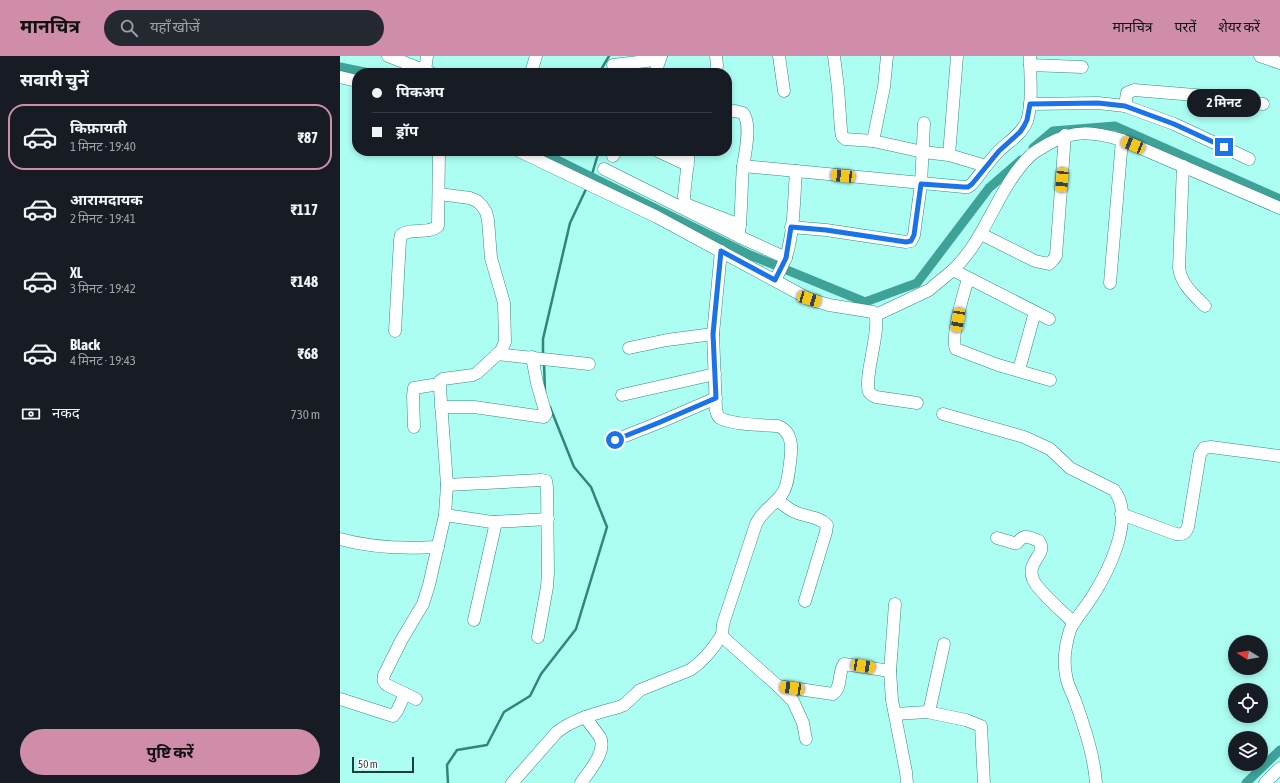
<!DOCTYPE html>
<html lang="hi">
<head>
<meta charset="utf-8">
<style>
  body { margin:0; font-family:"Asap Condensed","Noto Sans Devanagari",sans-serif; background:#242831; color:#f1f3f6; height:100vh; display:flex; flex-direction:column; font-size:15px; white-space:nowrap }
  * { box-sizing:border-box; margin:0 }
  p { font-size:13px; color:#9ea1a6 }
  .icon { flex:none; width:22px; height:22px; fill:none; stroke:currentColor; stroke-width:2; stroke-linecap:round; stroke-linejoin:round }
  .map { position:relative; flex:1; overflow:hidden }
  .sheet { display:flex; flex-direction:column; background:#171b24; width:340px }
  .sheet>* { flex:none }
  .banner { position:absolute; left:12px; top:12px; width:380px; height:88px; border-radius:16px; box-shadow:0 2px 6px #0003; display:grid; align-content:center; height:88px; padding:0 20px; background:#171b24 }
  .needle { width:26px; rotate:281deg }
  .tools { position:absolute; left:888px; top:579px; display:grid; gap:8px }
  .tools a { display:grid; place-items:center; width:40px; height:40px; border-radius:50%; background:#171b24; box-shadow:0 2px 6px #0003; font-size:20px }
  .scale { position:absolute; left:12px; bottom:10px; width:62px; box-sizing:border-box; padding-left:4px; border:2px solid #1c3e3a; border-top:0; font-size:11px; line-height:14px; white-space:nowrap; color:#1c3e3a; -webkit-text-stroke:3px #fff; paint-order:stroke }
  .end { position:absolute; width:18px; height:18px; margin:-9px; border:5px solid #1a73e8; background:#fff; box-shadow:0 0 0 2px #fff }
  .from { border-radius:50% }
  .bubble { position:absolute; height:28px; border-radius:14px; background:#171b24; box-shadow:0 2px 6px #0003; font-size:13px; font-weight:700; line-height:28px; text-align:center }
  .car { position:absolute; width:12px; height:24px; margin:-12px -6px; border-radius:5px; box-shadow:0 0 3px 1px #0007; background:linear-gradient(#f5c518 24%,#345 0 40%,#f5c518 0 76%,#345 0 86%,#f5c518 0) }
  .banner b { display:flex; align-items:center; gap:14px; height:38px; font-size:15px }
  .banner b+b { border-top:1px solid #363941 }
  .banner i { width:10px; height:10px; background:#f1f3f6 }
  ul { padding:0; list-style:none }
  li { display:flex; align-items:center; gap:12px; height:66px; margin:0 8px 6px; padding:0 12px; border:2px solid transparent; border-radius:16px }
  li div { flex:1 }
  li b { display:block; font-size:15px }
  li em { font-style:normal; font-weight:700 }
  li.current { border-color:#cf8daa }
  li>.icon { width:36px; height:36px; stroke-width:1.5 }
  h2 { padding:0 20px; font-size:18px; line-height:48px }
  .pay { display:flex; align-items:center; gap:10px; height:44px; padding:0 20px; font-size:15px }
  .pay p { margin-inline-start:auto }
  .primary-button { display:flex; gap:8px; margin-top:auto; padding:8px 20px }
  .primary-button a { flex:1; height:46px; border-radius:24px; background:#cf8daa; color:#111; font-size:16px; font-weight:700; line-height:46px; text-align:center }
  header { display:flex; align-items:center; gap:24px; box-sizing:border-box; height:56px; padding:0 20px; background:#cf8daa; color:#111 }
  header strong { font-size:19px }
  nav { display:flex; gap:22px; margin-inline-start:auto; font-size:14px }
  .search { width:280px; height:36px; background:#242831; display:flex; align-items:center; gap:10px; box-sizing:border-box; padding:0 14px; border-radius:22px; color:#9ea1a6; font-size:15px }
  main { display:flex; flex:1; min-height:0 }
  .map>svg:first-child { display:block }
</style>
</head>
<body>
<header>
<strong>मानचित्र</strong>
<div class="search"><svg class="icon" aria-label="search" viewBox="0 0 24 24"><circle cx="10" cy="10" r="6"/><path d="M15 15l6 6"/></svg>यहाँ खोजें</div>
<nav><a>मानचित्र</a><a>परतें</a><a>शेयर करें</a></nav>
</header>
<main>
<section class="sheet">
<h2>सवारी चुनें</h2>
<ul>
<li class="current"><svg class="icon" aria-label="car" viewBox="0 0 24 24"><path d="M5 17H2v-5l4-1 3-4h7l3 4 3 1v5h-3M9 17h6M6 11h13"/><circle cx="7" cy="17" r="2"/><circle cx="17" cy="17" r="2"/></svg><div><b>किफ़ायती</b><p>1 मिनट · 19:40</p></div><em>₹87</em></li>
<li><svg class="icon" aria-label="car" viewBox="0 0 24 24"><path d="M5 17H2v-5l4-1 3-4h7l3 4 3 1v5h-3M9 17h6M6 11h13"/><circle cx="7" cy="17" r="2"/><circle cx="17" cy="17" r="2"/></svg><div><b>आरामदायक</b><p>2 मिनट · 19:41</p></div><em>₹117</em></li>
<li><svg class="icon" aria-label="car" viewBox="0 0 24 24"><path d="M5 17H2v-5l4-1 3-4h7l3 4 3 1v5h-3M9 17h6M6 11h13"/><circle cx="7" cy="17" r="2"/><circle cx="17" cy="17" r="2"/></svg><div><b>XL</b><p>3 मिनट · 19:42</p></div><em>₹148</em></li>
<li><svg class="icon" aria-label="car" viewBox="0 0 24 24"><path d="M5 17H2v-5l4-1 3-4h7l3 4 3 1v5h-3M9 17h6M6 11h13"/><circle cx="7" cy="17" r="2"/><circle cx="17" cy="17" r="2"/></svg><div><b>Black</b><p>4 मिनट · 19:43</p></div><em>₹68</em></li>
</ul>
<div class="pay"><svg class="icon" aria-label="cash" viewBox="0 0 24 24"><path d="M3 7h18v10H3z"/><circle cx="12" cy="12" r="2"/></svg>नकद<p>730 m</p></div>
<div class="primary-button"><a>पुष्टि करें</a></div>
</section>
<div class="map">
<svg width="940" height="727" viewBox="0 0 940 727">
  <rect width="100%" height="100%" fill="#acfdf2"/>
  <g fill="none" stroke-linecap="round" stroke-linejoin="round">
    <g stroke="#34847c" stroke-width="2.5">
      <path d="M259,17L269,0"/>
      <path d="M250,125L258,98L256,95"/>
      <path d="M203,299V283L230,167L247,131"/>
      <path d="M204,306L205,337"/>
      <path d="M108,727L107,709L117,694L147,689L164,656L190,640L201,618L236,573L267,471L251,431L234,411L210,351"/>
    </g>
    <g stroke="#3ea298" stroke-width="9">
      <path d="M0,11L29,17"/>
      <path d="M693,92L713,75L775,70L940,143"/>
      <path d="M199,95L410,199L525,246L577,227L649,132L681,104"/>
      <path d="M906,727L940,694"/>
    </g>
    <defs>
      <g id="minor">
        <path d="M48,0L91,17"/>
        <path d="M376,0L377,9L376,17"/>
        <path d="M439,0L444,35"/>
        <path d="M494,0L498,32L501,74L502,80L505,83L533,85L583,96L609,99L646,110"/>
        <path d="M920,0L940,7"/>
        <path d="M273,9L315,4L321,0"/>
        <path d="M690,9L742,11"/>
        <path d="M85,15L87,0"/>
        <path d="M191,17L196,0"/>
        <path d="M315,17L321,0"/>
        <path d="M0,21L17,25"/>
        <path d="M690,48L758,47L785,50L834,68L909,103"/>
        <path d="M785,50L787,37L794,34L867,40L923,48"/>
        <path d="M387,56L395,55L403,57C412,68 405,97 403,111C401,133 402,154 399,176L400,181L446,202"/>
        <path d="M533,85L544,31L547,0"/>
        <path d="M179,95L317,161L469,243L489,249L533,256C544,266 523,320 529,336C531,339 533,340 536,341L577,347"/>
        <path d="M318,95L348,109"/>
        <path d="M349,95L344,140L345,147L348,149L400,169"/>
        <path d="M609,99L617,0"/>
        <path d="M273,100L276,95"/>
        <path d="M403,110L624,131H628L632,128C641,117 649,105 659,95C668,86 682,78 687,65C693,46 690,20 690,0"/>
        <path d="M843,110L839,212C841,228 854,239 865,250"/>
        <path d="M264,113L400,181"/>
        <path d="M451,171L486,174L566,186L571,185L574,179L581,128L584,67"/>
        <path d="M641,178L695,205L709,208L713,204L716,200L725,79"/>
        <path d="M381,195L373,278L376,354C377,357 377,360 380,362C392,369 424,369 438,370C456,377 451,399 449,414C448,422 447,431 442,438C434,449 422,455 416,468L383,568L382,579L386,584L438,630L453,645L463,667L466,683"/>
        <path d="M613,214C647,182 657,132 690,100C695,95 702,92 708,88C735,73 753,76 782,84L940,152"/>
        <path d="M628,223C624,236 610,281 616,293L658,309L710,324"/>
        <path d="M435,224C439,217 443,209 446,201C454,176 454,142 456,115"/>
        <path d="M770,227L782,84"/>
        <path d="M536,259L589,234L613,214L709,263"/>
        <path d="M55,275L60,184L61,179C71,171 88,179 98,170L99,95"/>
        <path d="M289,292L327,284L373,278"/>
        <path d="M157,298L249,308"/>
        <path d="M679,314L695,256"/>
        <path d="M282,339L375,318"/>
        <path d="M101,351H134L204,361L206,358L205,355L197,327L192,301"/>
        <path d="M603,358L684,381L710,393L730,412L774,434C796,462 768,516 752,541C746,551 734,564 730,574C726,587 723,605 726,619C727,629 733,638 736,647C745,673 754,700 756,727"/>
        <path d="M74,371L73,340L74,332L99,328"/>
        <path d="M275,384L318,367L376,342"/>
        <path d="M107,429L201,424L206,425L207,431L208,516L207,531L198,581"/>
        <path d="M437,444C443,448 448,453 455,456C465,461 479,460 487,469L486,476L465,545"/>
        <path d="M781,458L836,478C842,479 846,477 848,471L860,398L864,392L871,391L940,400"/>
        <path d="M105,459L152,466L208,463"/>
        <path d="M657,482L674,487H677C685,477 688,481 699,485C705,494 698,499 694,507C691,512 691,518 693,523C696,533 725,558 734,567"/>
        <path d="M0,483C32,492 65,493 98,491"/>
        <path d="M555,548L550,615L552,644L566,716L567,727"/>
        <path d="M134,564L156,466"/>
        <path d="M438,630L493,638C502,632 498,616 504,608L550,615"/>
        <path d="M0,643L53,660L57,655L65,638"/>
        <path d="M76,643L47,629C43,626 43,624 44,619L62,583L83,548L89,529L105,459L107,429L100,332V325L103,323L133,319L137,317L161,295L165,286L164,247L151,202L148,164L146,156L142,150L137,145L130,142L99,138"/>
        <path d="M589,656L604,588"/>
        <path d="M555,658L587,656L626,664L641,670L644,727"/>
        <path d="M172,727L217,676C235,662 258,657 279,651L284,649L300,634L350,614C364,605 373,593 382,579"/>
        <path d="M241,727C249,715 267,696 260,681L245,661"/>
        <path d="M925,727L940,712"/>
      </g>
    </defs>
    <use href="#minor" stroke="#388980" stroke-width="13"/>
    <use href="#minor" stroke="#fff" stroke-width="12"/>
  </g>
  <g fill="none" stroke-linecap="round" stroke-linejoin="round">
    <path stroke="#1a73e8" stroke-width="5" d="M275,384L318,367L376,342L373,278L381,195L435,224L446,202L451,171L486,174L566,186L571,185L574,179L581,128L624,131H628L632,128L659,95L680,76L684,70L687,64L690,48L758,47L785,50L834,68L884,91"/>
  </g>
</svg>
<div class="tools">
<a><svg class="needle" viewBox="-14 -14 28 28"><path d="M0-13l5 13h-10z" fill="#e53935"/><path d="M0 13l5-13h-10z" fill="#9ea1a6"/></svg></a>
<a><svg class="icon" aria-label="locate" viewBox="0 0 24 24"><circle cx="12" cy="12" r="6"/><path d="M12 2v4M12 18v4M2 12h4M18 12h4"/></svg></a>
<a><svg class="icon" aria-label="layers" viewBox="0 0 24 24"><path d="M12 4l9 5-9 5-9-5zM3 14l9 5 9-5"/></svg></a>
</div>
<div class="scale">50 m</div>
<i class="end from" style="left:275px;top:384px"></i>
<i class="end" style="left:884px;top:91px"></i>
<div class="bubble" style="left:847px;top:33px;width:74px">2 मिनट</div>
<i class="car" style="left:793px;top:89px;rotate:292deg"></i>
<i class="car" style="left:503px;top:120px;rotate:276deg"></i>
<i class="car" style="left:722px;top:124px;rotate:185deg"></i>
<i class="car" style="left:469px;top:243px;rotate:106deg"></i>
<i class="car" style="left:618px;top:264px;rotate:190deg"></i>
<i class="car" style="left:523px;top:610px;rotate:99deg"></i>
<i class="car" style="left:452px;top:632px;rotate:278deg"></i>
<div class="banner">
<b><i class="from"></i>पिकअप</b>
<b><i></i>ड्रॉप</b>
</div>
</div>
</main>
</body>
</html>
